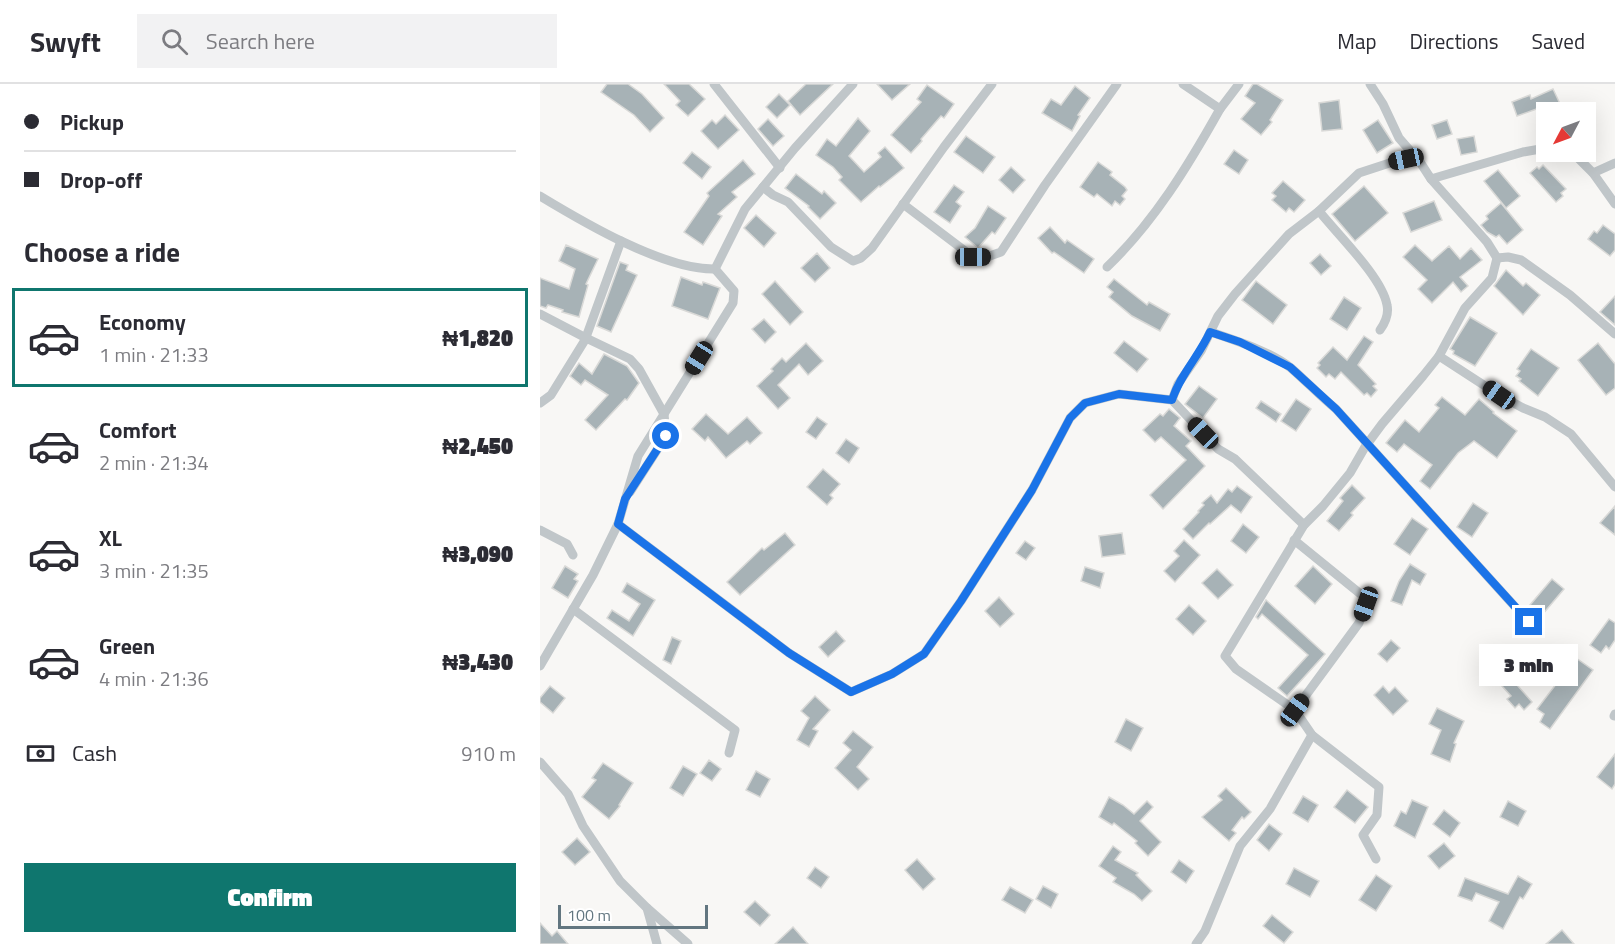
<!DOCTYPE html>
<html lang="en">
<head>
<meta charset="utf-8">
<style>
  body { margin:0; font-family:"Titillium Web",sans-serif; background:#f2f2f3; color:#2b2b33; height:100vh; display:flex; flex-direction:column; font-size:22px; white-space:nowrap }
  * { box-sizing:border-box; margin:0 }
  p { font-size:20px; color:#7c7c81 }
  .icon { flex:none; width:33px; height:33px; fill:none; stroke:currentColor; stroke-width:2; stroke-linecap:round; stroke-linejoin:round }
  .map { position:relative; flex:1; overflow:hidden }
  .side { display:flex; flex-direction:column; background:#fff; width:540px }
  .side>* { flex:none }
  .guide { display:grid; align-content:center; height:132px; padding:0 24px; background:#fff }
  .needle { width:39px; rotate:229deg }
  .controls { position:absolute; left:996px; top:18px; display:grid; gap:12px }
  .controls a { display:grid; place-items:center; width:60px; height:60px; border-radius:0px; background:#fff; box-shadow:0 6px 24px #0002; font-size:30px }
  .scale { position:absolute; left:18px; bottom:15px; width:150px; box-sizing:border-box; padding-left:6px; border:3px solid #627680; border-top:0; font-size:16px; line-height:21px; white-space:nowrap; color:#627680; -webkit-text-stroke:4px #fff; paint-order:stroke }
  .end { position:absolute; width:27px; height:27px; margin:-14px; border:8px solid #1a73e8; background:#fff; box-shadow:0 0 0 3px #fff }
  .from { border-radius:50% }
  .bubble { position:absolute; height:42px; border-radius:0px; background:#fff; box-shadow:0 6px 24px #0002; font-size:20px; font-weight:800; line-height:42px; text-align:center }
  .car { position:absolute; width:18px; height:36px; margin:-18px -9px; border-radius:8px; box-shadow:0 0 4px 2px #0007; background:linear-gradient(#222 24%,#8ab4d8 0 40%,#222 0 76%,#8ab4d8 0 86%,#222 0) }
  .guide b { display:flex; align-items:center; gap:21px; height:57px; font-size:22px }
  .guide b+b { border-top:2px solid #e1e1e2 }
  .guide i { width:15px; height:15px; background:#2b2b33 }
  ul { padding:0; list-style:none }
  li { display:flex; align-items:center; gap:18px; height:99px; margin:0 12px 9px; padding:0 12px; border:3px solid transparent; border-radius:0px }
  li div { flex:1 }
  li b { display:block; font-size:22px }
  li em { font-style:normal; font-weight:800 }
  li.current { border-color:#0f766e }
  li>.icon { width:54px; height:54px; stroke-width:1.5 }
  h2 { padding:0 24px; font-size:27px; line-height:72px }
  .pay { display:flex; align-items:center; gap:15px; height:66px; padding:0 24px; font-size:22px }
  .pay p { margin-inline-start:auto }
  .action { display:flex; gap:12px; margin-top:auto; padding:12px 24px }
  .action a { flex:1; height:69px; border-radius:0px; background:#0f766e; color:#fff; font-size:24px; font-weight:800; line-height:69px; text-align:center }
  header { display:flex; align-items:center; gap:36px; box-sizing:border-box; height:84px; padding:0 30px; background:#fff; border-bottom:2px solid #e1e1e2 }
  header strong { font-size:28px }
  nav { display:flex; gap:33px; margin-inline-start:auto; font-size:21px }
  .search { width:420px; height:54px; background:#f2f2f3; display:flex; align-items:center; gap:15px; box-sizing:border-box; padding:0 21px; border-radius:0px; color:#7c7c81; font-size:22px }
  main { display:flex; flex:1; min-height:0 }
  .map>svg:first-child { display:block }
</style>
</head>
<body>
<header>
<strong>Swyft</strong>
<div class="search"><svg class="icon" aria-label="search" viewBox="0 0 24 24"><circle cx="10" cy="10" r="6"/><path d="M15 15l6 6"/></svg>Search here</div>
<nav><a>Map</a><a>Directions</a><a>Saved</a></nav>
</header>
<main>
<section class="side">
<div class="guide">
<b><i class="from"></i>Pickup</b>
<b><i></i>Drop-off</b>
</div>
<h2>Choose a ride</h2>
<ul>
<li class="current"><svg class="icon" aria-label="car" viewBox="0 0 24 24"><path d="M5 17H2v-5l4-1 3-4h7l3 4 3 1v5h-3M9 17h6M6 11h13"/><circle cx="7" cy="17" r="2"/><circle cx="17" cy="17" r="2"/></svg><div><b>Economy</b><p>1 min · 21:33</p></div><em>₦1,820</em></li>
<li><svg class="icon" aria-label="car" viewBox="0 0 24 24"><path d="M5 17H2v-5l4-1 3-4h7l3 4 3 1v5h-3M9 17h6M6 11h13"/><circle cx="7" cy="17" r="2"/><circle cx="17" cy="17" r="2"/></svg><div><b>Comfort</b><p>2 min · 21:34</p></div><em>₦2,450</em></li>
<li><svg class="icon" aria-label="car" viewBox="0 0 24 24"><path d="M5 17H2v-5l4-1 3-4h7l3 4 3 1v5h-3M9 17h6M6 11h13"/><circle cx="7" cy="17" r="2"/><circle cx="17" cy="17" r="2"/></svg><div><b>XL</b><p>3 min · 21:35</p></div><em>₦3,090</em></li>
<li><svg class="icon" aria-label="car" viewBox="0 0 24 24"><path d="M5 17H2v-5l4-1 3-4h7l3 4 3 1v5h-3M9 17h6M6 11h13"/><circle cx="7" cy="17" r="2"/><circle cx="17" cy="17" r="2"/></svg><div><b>Green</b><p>4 min · 21:36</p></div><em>₦3,430</em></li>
</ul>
<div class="pay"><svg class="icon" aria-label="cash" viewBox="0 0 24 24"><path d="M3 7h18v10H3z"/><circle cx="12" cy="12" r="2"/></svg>Cash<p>910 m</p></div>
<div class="action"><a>Confirm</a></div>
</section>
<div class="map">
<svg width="1075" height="860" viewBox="0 0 1075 860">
  <rect width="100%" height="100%" fill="#f8f7f5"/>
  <g fill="#a7b2b6" stroke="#d9d9d7" stroke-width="1.5">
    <path d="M67,0H88L102,10L124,34L110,48L94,31L61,8Z"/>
    <path d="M124,0H149L165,15L148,32L136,21L140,17Z"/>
    <path d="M266,0H293L260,31L248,17Z"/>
    <path d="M337,0H370L352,16Z"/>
    <path d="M713,0H717L743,16L730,36L732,38L721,51L701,35L715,19L705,12Z"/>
    <path d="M387,1L414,20L404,34L401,32L381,55L382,57L371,69L351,51L381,18L377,15Z"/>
    <path d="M535,2L550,14L538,31L540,32L532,47L502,29L511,15L521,21Z"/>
    <path d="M1013,5L1022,24L1012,28H1006V31L1002,23L977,32L972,18L990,11L991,15Z"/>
    <path d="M239,10L250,21L237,34L226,23Z"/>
    <path d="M799,16L802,45L782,47L779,19Z"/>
    <path d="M185,31L199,46L178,65L161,47L172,36L176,40Z"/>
    <path d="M318,34L330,47L309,72L324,88L341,73L338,69L345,63L364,84L340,103L339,102L321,118L299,96L302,93L293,83L276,71L287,55L296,62Z"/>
    <path d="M228,35L244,52L233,62L218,45Z"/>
    <path d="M838,36L853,59L837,69L823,46Z"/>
    <path d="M907,36L912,50L897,55L892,41Z"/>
    <path d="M426,52L455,73L443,89L414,68Z"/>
    <path d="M934,52L937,68L921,71L917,55Z"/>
    <path d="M694,66L708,76L699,90L684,80Z"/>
    <path d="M152,68L171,83L162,95L143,79Z"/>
    <path d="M203,76L215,90L192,108L197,113L178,130L182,132L163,161L144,148L169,112L167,109Z"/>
    <path d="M558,78L572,88L570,91L585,103L587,106L582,112L585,115L580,121L575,117L572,122L557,110L554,113L540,103Z"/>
    <path d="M1003,81L1026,105L1021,109L1023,112L1016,118L990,89L997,83L999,85Z"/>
    <path d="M471,83L485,96L473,109L459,96Z"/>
    <path d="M958,86L980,112L966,124L944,97Z"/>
    <path d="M256,90L282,110L284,107L296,119L280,135L268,123L269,122L245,104Z"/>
    <path d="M743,97L765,116L754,128L749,124L746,128L732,116L736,112L732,109Z"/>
    <path d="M414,101L424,108L416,118L421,122L410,139L394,128Z"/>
    <path d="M824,102L848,129L815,157L792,130Z"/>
    <path d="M894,117L902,136L871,148L863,129Z"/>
    <path d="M961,119L983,146L967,160L959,151L956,153L947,148L941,141L948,135L946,132Z"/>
    <path d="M448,122L466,134L455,150L452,148L438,164L425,153L435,144Z"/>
    <path d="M216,131L236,149L224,163L204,144Z"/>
    <path d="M1063,141L1075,150V166L1070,172L1048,155L1054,147L1057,149Z"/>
    <path d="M510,143L525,159L527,156L554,175L544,189L514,168L512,169L498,154Z"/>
    <path d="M26,161L58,175L46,200L48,201L39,233L22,228L23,226L8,221L6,224L0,222V194L29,205L35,185L19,177Z"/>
    <path d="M875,161L892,177L909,162L920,175L931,164L942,176L920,193L928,202L921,208L913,198L892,219L878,205L887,196L863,173Z"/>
    <path d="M277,169L290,184L275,198L261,184Z"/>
    <path d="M780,170L791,182L781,191L770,179Z"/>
    <path d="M80,178L88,181L86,186L97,191L71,248L57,242Z"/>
    <path d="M966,186L983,202L986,199L1000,211L983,231L954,202Z"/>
    <path d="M141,193L162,201L163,198L180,204L168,235L132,222Z"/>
    <path d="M574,195L607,221L609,218L630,230L620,247L592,232L569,213L573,208L567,203Z"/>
    <path d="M235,197L263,228L250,241L222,210Z"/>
    <path d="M716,197L747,221L733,240L702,216Z"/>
    <path d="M1075,212V241L1060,228Z"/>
    <path d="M804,213L821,224L807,246L790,235Z"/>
    <path d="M930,233L957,249L935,282L913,270L914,267L910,265Z"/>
    <path d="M224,235L236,248L225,259L212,245Z"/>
    <path d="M824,252L833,258L818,281L836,300L833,302L837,306L831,313L827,309L824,311L801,288L795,295L789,290L786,293L777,284L780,281L778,279L793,263L807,276Z"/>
    <path d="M584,257L608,275L597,288L574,269Z"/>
    <path d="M266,259L283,277L268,291L259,280L238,301L250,314L238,325L217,302L233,287L231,285L242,274L246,278Z"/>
    <path d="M1058,259L1075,280V304L1066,311L1038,276Z"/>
    <path d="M991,265L1019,284L998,312L979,297L981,295L976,292L980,287L977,285Z"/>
    <path d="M64,270L87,282L99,299L87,316L85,315L56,346L45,336L68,311L45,296L41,301L30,292L39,279L52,290Z"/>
    <path d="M659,302L677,315L663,334L645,320Z"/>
    <path d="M902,313L925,331L939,315L954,328L953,329L977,347L957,374L934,357L918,369L890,405L880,397L892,381L864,360L857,368L846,359L865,336L879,348L899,324L895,321Z"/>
    <path d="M756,315L771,325L756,347L741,337Z"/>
    <path d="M721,317L741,330L736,338L716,324Z"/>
    <path d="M629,325L640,334L634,342L651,357L646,362L665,382L623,425L610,411L646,376L621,353L615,358L603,346L620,330L623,332Z"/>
    <path d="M166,330L188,350L207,333L222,349L210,360L207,357L186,374L168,353L165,357L152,345Z"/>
    <path d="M277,333L287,340L276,355L266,348Z"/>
    <path d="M306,355L319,364L309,379L296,369Z"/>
    <path d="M283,385L300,400L290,411L293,414L287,421L267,403Z"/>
    <path d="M812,401L825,414L811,429L813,431L799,447L787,437L803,417L800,414Z"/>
    <path d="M697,402L712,413L701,429L691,421L670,440L669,439L653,455L643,445L659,428L658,427L664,421L662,419L671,411L677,419L688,405L692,408Z"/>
    <path d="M933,419L948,429L932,453L917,443Z"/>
    <path d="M1075,422V451L1060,439Z"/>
    <path d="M872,434L888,445L870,471L854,460Z"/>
    <path d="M703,440L719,453L706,469L691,457Z"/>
    <path d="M245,449L255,461L200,511L187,498L222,464L224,466Z"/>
    <path d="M582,449L585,470L562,473L559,452Z"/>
    <path d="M644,456L660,471L635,498L624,487L639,472L634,467Z"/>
    <path d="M485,457L495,464L486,476L476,469Z"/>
    <path d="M870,480L886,490L880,501L872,496L862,521L851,517L859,497Z"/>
    <path d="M25,482L38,490L34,495L38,497L28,514L12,504Z"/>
    <path d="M773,482L792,500L775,520L755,502Z"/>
    <path d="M545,483L564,489L560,504L541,497Z"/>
    <path d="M677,485L693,501L678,515L662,499Z"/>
    <path d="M1012,495L1024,505L1002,531L990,521Z"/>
    <path d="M87,499L115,516L93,552L67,534L72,526L89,537L100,520L82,508Z"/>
    <path d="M459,513L474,530L460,543L445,527Z"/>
    <path d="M726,516L785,570L747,612L738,604L768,571L722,530L718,535L716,533Z"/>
    <path d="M649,521L666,537L653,551L636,535Z"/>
    <path d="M1069,535L1075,539V556L1069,565L1066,562L1061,569L1050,561Z"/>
    <path d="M296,547L305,557L288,573L279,563Z"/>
    <path d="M132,553L141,557L131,580L123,576Z"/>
    <path d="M851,556L860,564L847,578L838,570Z"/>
    <path d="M985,566L995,573L977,601L992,618L984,626L979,620L975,624L967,615L971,612L962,602L976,589L972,587Z"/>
    <path d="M1036,574L1053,586L1010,645L1000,638L1004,630L997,625Z"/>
    <path d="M10,602L25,614L13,629L0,618V614Z"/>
    <path d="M843,602L849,609L855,603L868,617L853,631L834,611Z"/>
    <path d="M275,612L290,626L273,645L278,647L269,663L257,656L269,634L261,627Z"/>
    <path d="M897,624L924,637L914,659L916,660L910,678L891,670L901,646L889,640Z"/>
    <path d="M586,635L603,644L591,667L575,658Z"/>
    <path d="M313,647L333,663L317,683L329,695L318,706L295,684L311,666L303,659Z"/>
    <path d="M1075,670V700L1072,705L1057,693Z"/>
    <path d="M169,676L181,685L172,697L160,689Z"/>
    <path d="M63,679L93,699L79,721L80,722L69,735L42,713L56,696L52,694Z"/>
    <path d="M143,682L157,690L143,712L130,704Z"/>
    <path d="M216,687L230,695L220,713L206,706Z"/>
    <path d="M686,704L711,728L704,735L702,733L692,746L696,749L689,757L662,733L682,716L678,712Z"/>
    <path d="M807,706L828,723L815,739L794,723Z"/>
    <path d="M763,712L778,721L768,738L753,729Z"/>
    <path d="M569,713L583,721L594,730L607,717L613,723L600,737L621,758L608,772L595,759L597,757L574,739L572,741L559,733Z"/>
    <path d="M872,716L888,723L875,754L854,742L861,727L866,730Z"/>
    <path d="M968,717L986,727L978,742L960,733Z"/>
    <path d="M904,726L920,739L910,753L893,740Z"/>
    <path d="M729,740L742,750L729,767L717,756Z"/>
    <path d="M37,754L50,768L35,781L22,768Z"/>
    <path d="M904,759L915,772L899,785L888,772Z"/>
    <path d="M573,762L581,768L575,776L598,789L596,791L612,807L602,817L594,810L573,798L576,794L559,782Z"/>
    <path d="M377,775L395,795L383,806L365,786Z"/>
    <path d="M639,776L654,787L646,799L631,788Z"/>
    <path d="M275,783L289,793L281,804L267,794Z"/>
    <path d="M754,784L779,797L770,813L746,800Z"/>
    <path d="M836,791L852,802L836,827L819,816Z"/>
    <path d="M978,792L992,800L983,815L980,813L963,845L949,837L959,818L936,809L932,817L918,812L925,794L968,810Z"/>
    <path d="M503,802L518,810L511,824L496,815Z"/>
    <path d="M470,803L493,816L485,829L462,816Z"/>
    <path d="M215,817L230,831L220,842L204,828Z"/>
    <path d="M732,831L753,848L744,859L723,842Z"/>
    <path d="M0,839L12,852L17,847L28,860H0Z"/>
    <path d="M253,843L268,860H235Z"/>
    <path d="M1022,846L1034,860H1006Z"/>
  </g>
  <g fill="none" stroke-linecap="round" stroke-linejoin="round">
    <g stroke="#c0c6c9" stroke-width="9">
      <path d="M174,0L240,84"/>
      <path d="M643,0L680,25L699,0"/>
      <path d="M830,0L843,20L859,54L880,78L891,95L983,68L1006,64"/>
      <path d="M1032,68L1053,89L1075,120"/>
      <path d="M1053,89L1075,79"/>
      <path d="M891,95L947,158L957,174L952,194L925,224L899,272L959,311L983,324L1005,333L1031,350L1075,403"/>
      <path d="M223,103L233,111L248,118L291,163L313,177L321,174L332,164L404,63L452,0"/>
      <path d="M0,112C43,138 124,186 175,185L205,125L255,64L313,0"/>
      <path d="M363,120L433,173H447L461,168L505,101L577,0"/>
      <path d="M957,174L968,173L981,176L1030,211L1075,250"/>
      <path d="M567,183C614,138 648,82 680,25"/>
      <path d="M0,230L46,254L90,275L99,285L124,330L126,352L90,408"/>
      <path d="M840,246C845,239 849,230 847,221C842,193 797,150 779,127L819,89L874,71"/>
      <path d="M671,248C696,257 730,267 751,284C766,297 780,312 796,325L997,547"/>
      <path d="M632,316L638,300L661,267L678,232L695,210L749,150L779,127"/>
      <path d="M0,319L11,311L45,256L81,157"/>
      <path d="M78,440L249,569L311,608L352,590L384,570L421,517L492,406L530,334L545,319L579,310L632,316L678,365L695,375L764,441"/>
      <path d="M0,446L27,460L33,471"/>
      <path d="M754,456L823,512L826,520L819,539L755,626"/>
      <path d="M33,525L195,646L189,669"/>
      <path d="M0,582L53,491L78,440L98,372L193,219L194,207L175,185"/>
      <path d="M1074,632L1075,630"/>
      <path d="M0,678L28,710L43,742L80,797L107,824L117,860"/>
      <path d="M836,775L823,751L837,731L839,703L772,651L755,626L696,585L685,572L764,441L783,422L810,389L825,363L842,340L883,292L899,272"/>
      <path d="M107,824L148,860"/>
      <path d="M656,860L665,847L700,762L730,725L772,651"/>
    </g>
  </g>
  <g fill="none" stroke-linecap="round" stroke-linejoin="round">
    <path stroke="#1a73e8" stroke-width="8" d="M126,352L85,415L78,440L249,569L311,608L352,590L384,570L421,517L492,406L530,334L545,319L579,310L632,316C640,291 659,272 670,248L700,258L750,283L796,325L989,538"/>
  </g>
</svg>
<div class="controls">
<a><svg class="needle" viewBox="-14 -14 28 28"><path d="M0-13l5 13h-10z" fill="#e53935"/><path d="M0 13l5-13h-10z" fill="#7c7c81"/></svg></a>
</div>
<div class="scale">100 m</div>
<i class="end from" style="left:126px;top:352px"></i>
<i class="end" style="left:989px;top:538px"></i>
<div class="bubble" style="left:939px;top:560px;width:99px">3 min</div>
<i class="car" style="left:866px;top:75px;rotate:258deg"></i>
<i class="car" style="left:433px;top:173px;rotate:90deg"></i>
<i class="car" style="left:159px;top:274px;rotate:212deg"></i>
<i class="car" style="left:959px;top:311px;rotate:305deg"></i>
<i class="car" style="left:663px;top:349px;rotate:316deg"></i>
<i class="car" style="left:826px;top:520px;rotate:200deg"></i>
<i class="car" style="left:755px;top:626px;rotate:36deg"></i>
</div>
</main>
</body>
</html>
